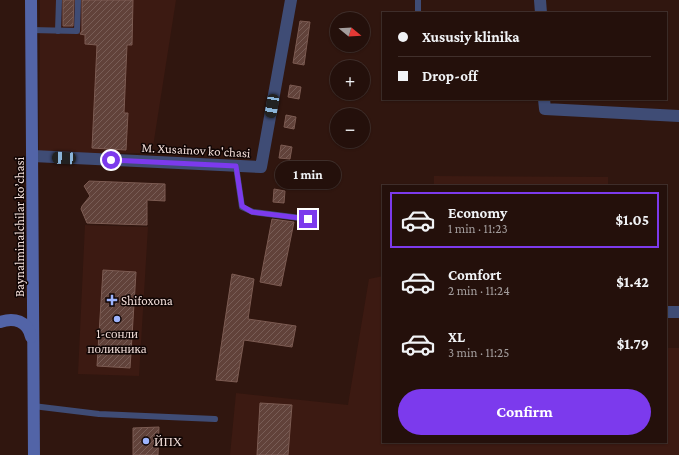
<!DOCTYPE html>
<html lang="en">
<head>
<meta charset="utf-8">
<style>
  body { margin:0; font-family:"Crimson Pro",serif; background:#301e19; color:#f1f3f6; height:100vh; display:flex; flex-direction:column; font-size:15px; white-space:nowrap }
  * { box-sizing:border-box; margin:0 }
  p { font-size:13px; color:#a39d9d }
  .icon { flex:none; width:22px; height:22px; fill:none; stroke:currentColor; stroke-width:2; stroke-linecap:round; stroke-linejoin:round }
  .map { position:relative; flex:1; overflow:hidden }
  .details { position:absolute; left:382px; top:185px; width:285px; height:258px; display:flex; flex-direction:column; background:#24100b; border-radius:0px; box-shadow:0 1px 3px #0004,0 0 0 1px #41302c }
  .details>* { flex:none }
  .banner { position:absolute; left:382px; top:12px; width:285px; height:88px; border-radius:0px; box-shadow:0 1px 3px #0004,0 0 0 1px #41302c; display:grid; align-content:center; height:88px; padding:0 16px; background:#24100b }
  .needle { width:26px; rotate:108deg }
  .fabs { position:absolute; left:330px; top:12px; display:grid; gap:8px }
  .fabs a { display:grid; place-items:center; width:40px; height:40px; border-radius:50%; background:#24100b; box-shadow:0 1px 3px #0004,0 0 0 1px #41302c; font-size:20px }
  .end { position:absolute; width:18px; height:18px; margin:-9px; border:5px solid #7c3aed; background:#fff; box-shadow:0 0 0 2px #fff }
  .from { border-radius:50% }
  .bubble { position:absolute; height:28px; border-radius:14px; background:#24100b; box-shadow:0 1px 3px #0004,0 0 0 1px #41302c; font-size:13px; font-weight:700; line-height:28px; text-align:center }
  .car { position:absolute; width:12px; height:24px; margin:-12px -6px; border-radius:5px; box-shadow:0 0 3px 1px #0007; background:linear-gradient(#222 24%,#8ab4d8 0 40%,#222 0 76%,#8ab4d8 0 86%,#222 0) }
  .banner b { display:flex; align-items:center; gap:14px; height:38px; font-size:15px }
  .banner b+b { border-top:1px solid #41302c }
  .banner i { width:10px; height:10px; background:#f1f3f6 }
  ul { padding:7px 0 0; list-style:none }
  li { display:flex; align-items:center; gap:12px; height:56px; margin:0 8px 6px; padding:0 8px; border:2px solid transparent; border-radius:0px }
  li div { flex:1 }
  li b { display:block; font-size:15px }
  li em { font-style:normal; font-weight:700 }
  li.on { border-color:#7c3aed }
  li>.icon { width:36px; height:36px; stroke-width:1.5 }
  .primary-button { display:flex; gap:8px; margin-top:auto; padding:8px 16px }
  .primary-button a { flex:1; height:46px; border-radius:24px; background:#7c3aed; color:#fff; font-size:16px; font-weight:700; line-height:46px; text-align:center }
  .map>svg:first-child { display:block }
</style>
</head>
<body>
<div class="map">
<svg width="679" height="455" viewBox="0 0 679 455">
  <defs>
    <pattern id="building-hatch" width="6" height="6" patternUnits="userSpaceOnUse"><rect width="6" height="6" fill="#61423a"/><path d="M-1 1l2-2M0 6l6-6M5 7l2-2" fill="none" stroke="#785d56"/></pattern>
  </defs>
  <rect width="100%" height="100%" fill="#30160f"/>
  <g fill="#3c1a12">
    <path d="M40,0H176L152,153H39Z"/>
    <path d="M434,176L608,177V186H434Z"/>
    <path d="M85,225L148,227L139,376L78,374Z"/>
    <path d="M383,276V442H666V348H679V455H230L236,393L348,405L369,279Z"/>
  </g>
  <g fill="url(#building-hatch)" stroke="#7c5b52">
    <path d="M63,0H74L73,26H63Z"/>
    <path d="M82,0H133L132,45H127L124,113H128L126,150L92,148L97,45L85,44V35L80,34L82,31Z"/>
    <path d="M300,21L310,22L304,65L293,63Z"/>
    <path d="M290,85L301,87L299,99L288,97Z"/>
    <path d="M286,115L296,117L294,129L284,127Z"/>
    <path d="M281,145L292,147L290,159L279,158Z"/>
    <path d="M89,181L165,184V201L147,200V225L87,223L81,209L82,206L90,196L84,186Z"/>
    <path d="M274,189L285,191L284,203L273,202Z"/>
    <path d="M272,219L294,222L281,286L260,282Z"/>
    <path d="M103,270L136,272L130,368L97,366Z"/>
    <path d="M232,274L254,279L248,319L296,326L292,347L244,340L237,382L216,380Z"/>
    <path d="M260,403L292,405L288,455H257Z"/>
    <path d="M159,427L158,455H133V428Z"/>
  </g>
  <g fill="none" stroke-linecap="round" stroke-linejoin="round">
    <g stroke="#3f4c75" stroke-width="6">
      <path d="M418,0V13"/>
      <path d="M31,30L77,31L78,0"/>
      <path d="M58,31L59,0"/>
      <path d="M236,166L242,207L253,212L308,219"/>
      <path d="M33,406L99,414L215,419"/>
    </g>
    <g stroke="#3f4c75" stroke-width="12">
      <path d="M540,0L541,13"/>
      <path d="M544,99L545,109L679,116"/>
      <path d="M33,156L261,167L291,0"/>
      <path d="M666,312H679"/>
    </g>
    <g stroke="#5264a7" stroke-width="12">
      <path d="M31,0L34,455"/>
      <path d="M0,322C14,317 28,321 31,337"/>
    </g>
  </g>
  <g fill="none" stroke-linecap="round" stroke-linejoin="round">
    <path stroke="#7c3aed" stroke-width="5" d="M111,160L236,166L242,206L252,212L308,219"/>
  </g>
  <g fill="#9db4fd" stroke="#100504" stroke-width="1.5">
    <path d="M110 294h4v4h4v4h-4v4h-4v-4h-4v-4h4z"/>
    <circle cx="117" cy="319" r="4"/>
    <circle cx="146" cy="441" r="4"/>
  </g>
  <g text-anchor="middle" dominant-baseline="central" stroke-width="3" stroke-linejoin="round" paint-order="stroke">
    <g font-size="13" fill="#f1ddd8" stroke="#100504">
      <text transform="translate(196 150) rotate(3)">M. Xusainov ko'chasi</text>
      <text transform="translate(19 227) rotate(-90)">Baynalminalchilar ko’chasi</text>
    </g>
    <g font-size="13" fill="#f1ddd8" stroke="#100504" text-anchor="start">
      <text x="121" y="300">Shifoxona</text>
      <text x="117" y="333" text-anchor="middle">1-сонли<tspan x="117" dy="15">поликника</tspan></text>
      <text x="154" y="441">ЙПХ</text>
    </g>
  </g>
</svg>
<div class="fabs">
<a><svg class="needle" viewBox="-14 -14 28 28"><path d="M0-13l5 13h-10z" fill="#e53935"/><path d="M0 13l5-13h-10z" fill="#a39d9d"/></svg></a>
<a>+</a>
<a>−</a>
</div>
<i class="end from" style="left:111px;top:160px"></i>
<i class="end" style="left:308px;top:219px"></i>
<div class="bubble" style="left:275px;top:161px;width:66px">1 min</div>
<i class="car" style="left:272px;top:106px;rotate:190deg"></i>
<i class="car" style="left:64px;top:158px;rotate:273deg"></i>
<div class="banner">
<b><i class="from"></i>Xususiy klinika</b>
<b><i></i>Drop-off</b>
</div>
<section class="details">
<ul>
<li class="on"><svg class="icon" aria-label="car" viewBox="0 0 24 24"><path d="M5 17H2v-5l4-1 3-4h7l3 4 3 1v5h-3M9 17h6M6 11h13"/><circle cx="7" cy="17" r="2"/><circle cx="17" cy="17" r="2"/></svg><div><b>Economy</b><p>1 min · 11:23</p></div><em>$1.05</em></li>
<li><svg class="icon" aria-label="car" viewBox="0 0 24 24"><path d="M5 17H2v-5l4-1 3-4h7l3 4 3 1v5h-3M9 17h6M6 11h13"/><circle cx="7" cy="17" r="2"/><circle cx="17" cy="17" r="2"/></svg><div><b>Comfort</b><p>2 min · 11:24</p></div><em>$1.42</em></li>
<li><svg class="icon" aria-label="car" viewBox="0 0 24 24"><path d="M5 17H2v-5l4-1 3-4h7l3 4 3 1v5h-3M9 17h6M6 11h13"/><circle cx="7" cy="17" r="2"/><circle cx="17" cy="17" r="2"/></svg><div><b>XL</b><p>3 min · 11:25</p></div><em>$1.79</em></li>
</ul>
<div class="primary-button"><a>Confirm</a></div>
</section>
</div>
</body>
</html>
